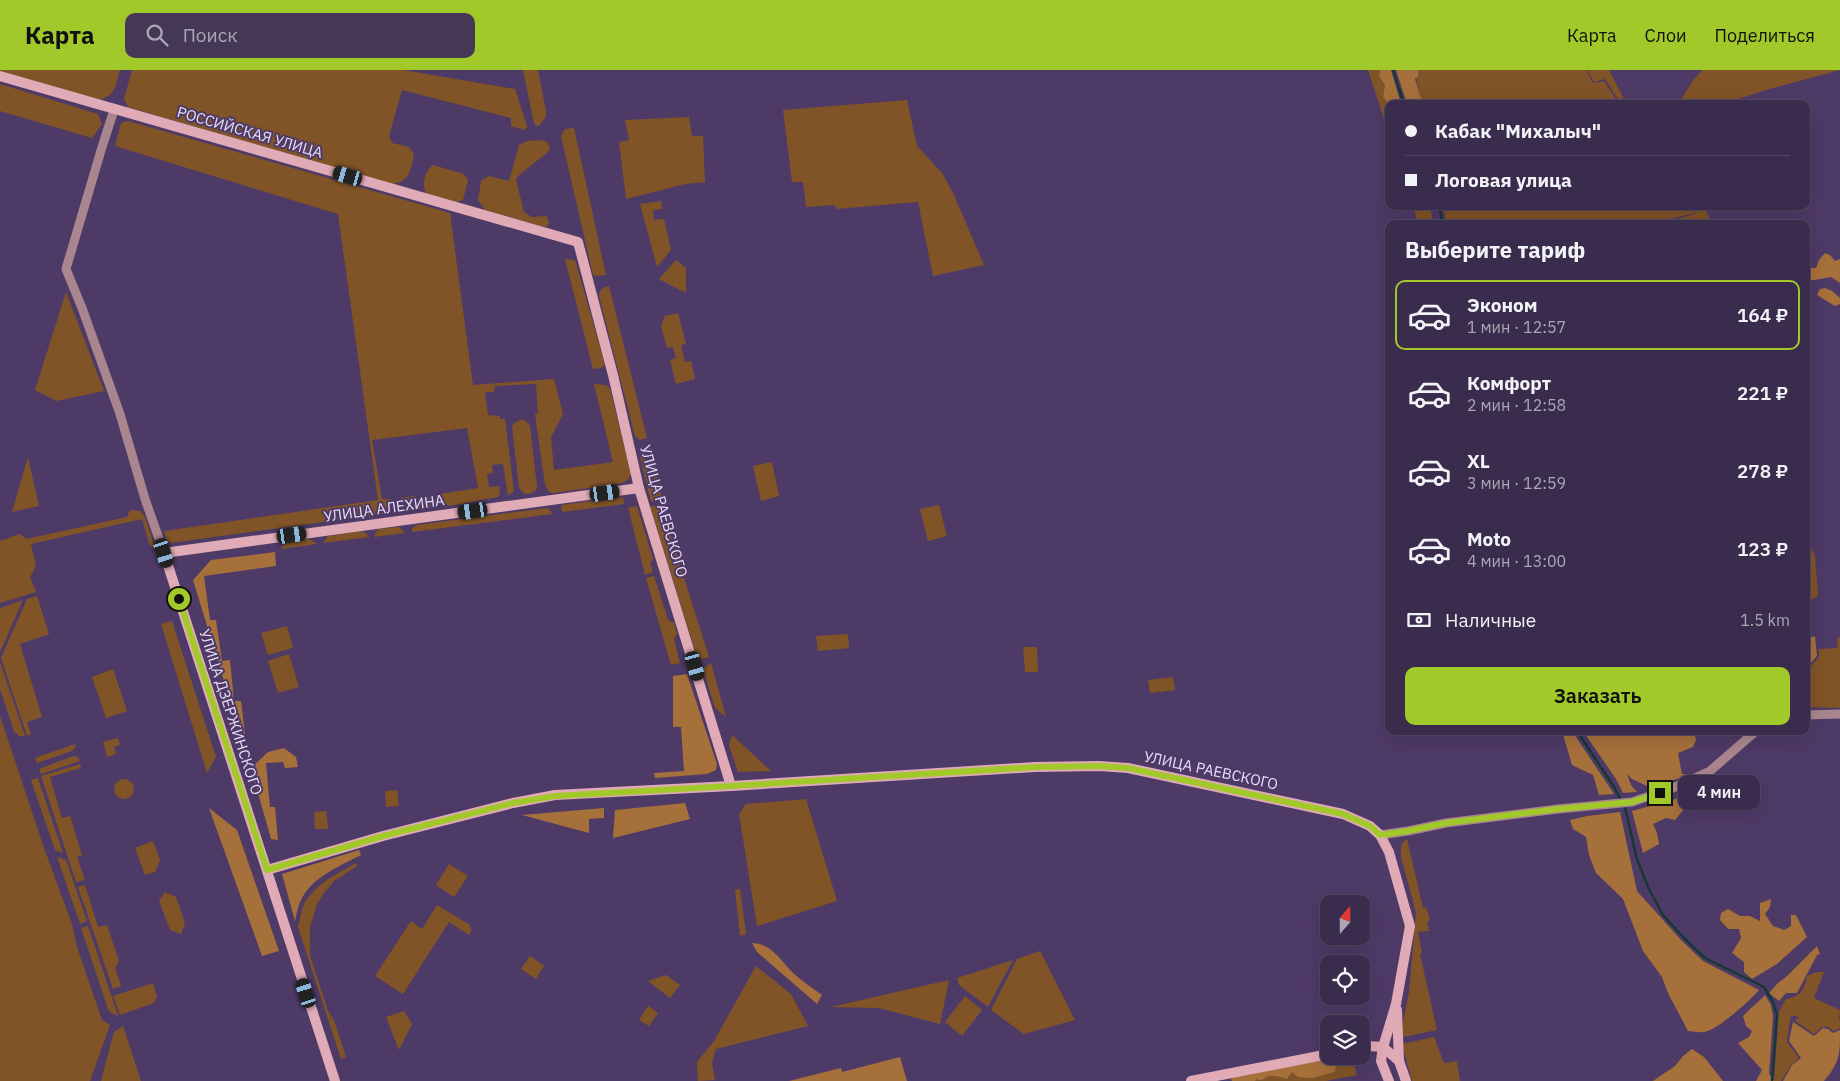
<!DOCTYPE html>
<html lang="ru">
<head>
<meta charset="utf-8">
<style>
  body { margin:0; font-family:"IBM Plex Sans",sans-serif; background:#453856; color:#f1f3f6; height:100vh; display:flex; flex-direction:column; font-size:19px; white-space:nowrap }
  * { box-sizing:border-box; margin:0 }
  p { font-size:16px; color:#aba7b5 }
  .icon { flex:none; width:28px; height:28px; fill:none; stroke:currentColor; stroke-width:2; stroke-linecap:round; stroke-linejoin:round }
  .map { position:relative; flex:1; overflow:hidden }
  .side { position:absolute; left:1385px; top:150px; width:425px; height:515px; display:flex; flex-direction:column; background:#3a2c4c; border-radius:10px; box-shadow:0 5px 20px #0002,0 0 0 1px #544864 }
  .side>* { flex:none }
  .banner { position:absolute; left:1385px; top:30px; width:425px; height:110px; border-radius:10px; box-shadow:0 5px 20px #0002,0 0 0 1px #544864; display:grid; align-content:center; height:110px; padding:0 20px; background:#3a2c4c }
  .needle { width:32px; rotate:20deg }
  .controls { position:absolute; left:1320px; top:825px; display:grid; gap:10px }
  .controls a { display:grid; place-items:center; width:50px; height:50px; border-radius:10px; background:#3a2c4c; box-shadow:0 5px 20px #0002,0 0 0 1px #544864; font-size:25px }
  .end { position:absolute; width:22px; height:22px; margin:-11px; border:6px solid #a1c92a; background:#111; box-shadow:0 0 0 2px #111 }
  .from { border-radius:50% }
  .bubble { position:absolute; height:35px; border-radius:10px; background:#3a2c4c; box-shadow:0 5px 20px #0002,0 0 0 1px #544864; font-size:16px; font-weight:600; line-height:35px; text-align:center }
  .car { position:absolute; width:15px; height:30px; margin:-15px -8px; border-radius:6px; box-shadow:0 0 4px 1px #0007; background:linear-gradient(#222 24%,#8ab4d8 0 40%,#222 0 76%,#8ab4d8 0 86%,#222 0) }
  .banner b { display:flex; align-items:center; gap:18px; height:48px; font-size:19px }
  .banner b+b { border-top:1px solid #544864 }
  .banner i { width:12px; height:12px; background:#f1f3f6 }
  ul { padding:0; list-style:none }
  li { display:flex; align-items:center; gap:15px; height:70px; margin:0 10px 8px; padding:0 10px; border:2px solid transparent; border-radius:10px }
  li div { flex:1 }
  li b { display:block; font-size:19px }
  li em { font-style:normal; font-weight:600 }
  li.active { border-color:#a1c92a }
  li>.icon { width:45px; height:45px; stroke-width:1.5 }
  h2 { padding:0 20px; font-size:22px; line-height:60px }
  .pay { display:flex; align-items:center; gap:12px; height:55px; padding:0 20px; font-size:19px }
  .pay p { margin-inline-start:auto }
  .button { display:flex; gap:10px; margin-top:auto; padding:10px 20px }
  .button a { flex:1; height:58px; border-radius:10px; background:#a1c92a; color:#111; font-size:20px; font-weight:600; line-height:58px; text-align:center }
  header { display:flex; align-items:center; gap:30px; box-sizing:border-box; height:70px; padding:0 25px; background:#a1c92a; color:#111 }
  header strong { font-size:24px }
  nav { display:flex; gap:28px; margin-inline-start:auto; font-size:18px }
  .search { width:350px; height:45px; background:#453856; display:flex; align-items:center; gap:12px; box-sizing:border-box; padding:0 18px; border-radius:10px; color:#aba7b5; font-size:19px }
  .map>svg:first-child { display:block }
</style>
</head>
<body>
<header>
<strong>Карта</strong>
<div class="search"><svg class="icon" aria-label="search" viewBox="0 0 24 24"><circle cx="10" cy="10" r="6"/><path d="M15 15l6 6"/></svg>Поиск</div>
<nav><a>Карта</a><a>Слои</a><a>Поделиться</a></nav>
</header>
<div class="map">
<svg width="1840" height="1011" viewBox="0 0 1840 1011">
  <rect width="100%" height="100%" fill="#4e3a66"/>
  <g fill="#815427">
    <path d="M0,0H120C115,16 116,27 97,30L0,1Z"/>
    <path d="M132,0H403L515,19L527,56L525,60L511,56V48L402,20L389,66L392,73L409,77L414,84C410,101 411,112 391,114L128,37L124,29Z"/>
    <path d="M523,0H538L546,41V46L539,56L535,55L533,49Z"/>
    <path d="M1368,0H1380L1379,6L1385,15L1383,27L1389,34V64Z"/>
    <path d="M1418,0H1586L1593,13L1604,11L1619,34H1423L1416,9L1420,6Z"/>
    <path d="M1587,0H1609L1623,27L1621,34L1605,9L1594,12Z"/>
    <path d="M1702,0H1840L1759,22L1724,34H1678L1692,12Z"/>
    <path d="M0,14L98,44L102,54L92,68L0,41Z"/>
    <path d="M907,30L917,76L942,103L953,123L984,195L933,206L918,132L836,139L835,135L806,137L803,112H792L783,40Z"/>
    <path d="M689,47L692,66H703L705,112L685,114L626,129L619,72L629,70L625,50Z"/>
    <path d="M128,51L450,143L473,315L554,309L563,344L551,367L554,400L613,392L594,314L606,315L610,319L631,404L628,410L622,413L554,423L549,422L545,415L535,344L538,343L536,314L495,316L494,322H485L488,345L500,346V349H505L514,421L508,426L503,394L492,395L493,403L487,404L489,417L499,416L500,423L498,427L449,436L442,432L440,424L478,418L467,358L372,370L382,429H391L393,437L389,443L170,473L166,469L164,461L378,430L338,144L115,76L121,53Z"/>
    <path d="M574,58L606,205L597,206L593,205L561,66L565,59Z"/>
    <path d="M541,70L547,72L550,77L548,82L519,105L516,110L524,142L532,147L546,146L549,152L548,156L544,157L485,140L478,130L481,111L489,106L509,111L519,75L528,71Z"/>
    <path d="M433,95L464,104L468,110L463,130L457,132L426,123C421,114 425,101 433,95Z"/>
    <path d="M661,131L662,139L653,140L654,150L664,149L671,180L657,197L640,134Z"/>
    <path d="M1413,136H1430L1433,154H1418Z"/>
    <path d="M1445,136H1704L1712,154H1656L1675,150L1700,142C1697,142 1658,152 1655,154H1452L1446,149L1443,137Z"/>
    <path d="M565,189L575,190L605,294L602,298L593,299Z"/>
    <path d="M676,190L686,198V223L659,209Z"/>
    <path d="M609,216L647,368L640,370L635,366L599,226C600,219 602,218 609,216Z"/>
    <path d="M66,222L104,321L56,331L35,320Z"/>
    <path d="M678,243L686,274L681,275L685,292L691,291L695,309L676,314L670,290L676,288L673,277L667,278L661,256L665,246Z"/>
    <path d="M523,349L530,355L537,417L536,420L530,424H525L519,418L512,357L514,353Z"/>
    <path d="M651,378L662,429L651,432L640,387L644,380Z"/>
    <path d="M28,387L39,436L12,442Z"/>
    <path d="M772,392L779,426L761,431L753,396Z"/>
    <path d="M415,426L419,429L431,427L433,433L429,438L404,441L401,437L400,428Z"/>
    <path d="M623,427L624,434L562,442L561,435Z"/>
    <path d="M661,435L709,587L702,589L697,587L650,436Z"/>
    <path d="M939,435L947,466L928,471L920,439Z"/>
    <path d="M637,436L653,489L650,493L653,502L645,505L628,438Z"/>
    <path d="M547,438L550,440L552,444L412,462V458L417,455Z"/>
    <path d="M130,440L140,441L145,447L154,475L153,477L150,476L142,449L31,474L36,496L30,507L36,522L0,533V471L20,464L26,469L127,447Z"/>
    <path d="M399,457L405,463L374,467L378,459Z"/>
    <path d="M361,461L366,463L369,467L323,473L328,466Z"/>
    <path d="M1806,468L1815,486L1818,525L1813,529L1806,530Z"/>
    <path d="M309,469L317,474L281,479L282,476L286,473Z"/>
    <path d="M654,506L668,550L674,553L677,564L674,569L680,593L671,595L646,508Z"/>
    <path d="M37,526L49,564L20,574L42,647L27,652L31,664L27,666L1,588L27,529Z"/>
    <path d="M23,530L0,582V538Z"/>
    <path d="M172,551L216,687L207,703L161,554Z"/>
    <path d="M287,556L293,578L268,585L261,563Z"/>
    <path d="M848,564L849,578L818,581L816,566Z"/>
    <path d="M1838,567H1840V638L1806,637V607H1808L1811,596L1819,587V579L1837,578Z"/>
    <path d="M1023,577H1037L1038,602H1025Z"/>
    <path d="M289,584L299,617L278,623L268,591Z"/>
    <path d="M0,592L25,666H19L14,661L0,619Z"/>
    <path d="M711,593L726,647L715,638L703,599Z"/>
    <path d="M113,599L127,641L106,648L92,607Z"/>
    <path d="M1173,607L1175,620L1150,623L1148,610Z"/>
    <path d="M0,646L44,778L72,854L77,877L102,950L110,955L90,1011H0Z"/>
    <path d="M732,665L771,701L738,702L729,675Z"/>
    <path d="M118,668L120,675L114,677L116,684L107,687L103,672Z"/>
    <path d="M75,674L76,676L72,681L37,693L35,688Z"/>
    <path d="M73,686L78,687L80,691L41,704L39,699Z"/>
    <path d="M80,694L81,698L50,707L62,748L70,746L82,785L77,787L85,810L76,812L41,706Z"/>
    <path d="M38,708L63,783L55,780L31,710Z"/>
    <circle cx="124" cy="719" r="10"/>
    <path d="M397,720L399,736L386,737L385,721Z"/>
    <path d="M806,729L837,831L757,856L739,744L746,734Z"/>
    <path d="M326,741L328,759H315L314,742Z"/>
    <path d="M1407,769L1423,838L1426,837L1430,850L1427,852L1429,861L1418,862L1422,883L1420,884L1437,960L1403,967L1402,958L1409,922L1416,843L1401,787V777L1403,772Z"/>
    <path d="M153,771L160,790L155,802L145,805L135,778Z"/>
    <path d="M57,787L66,790L87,851L80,854Z"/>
    <path d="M356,793L357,796L334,811L324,823L317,834L310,857V886L328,941L334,950L346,987L341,989L298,857C300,850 301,841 304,834C315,814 337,804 356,793Z"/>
    <path d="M449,794L468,806L454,827L436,815Z"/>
    <path d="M85,815L98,857L107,855L119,891L115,898L121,916L113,919L78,817Z"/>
    <path d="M740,819L746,864L740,866L735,820Z"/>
    <path d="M165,822L176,827L185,853L181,864L170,860L159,831Z"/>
    <path d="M437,835L470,855L471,861L469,865L449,852L403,924L375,906L411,851L422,859Z"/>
    <path d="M88,856L118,946L110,942L108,939L81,858Z"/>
    <path d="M1040,881L1075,950L1024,964L991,940L1017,889Z"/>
    <path d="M530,886L544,896L536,909L521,899Z"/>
    <path d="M1013,890L988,937L959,915L957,908Z"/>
    <path d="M756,896L791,924L808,956L716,979L712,992L715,1010L698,1011L697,992L714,971Z"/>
    <path d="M1817,902H1824L1814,928L1840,940L1839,950H1840V958L1834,961L1828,957H1822L1814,964L1795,951L1799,947L1791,945L1787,972L1799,988L1791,995L1781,1011H1774L1779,941L1786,929C1801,926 1804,921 1807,906Z"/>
    <path d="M666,905L680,915L670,928L648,911Z"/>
    <path d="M949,910L940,954L879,938L831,937Z"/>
    <path d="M153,913L157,926L154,933L120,945L113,926Z"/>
    <path d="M965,926L982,940L962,966L945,952Z"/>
    <path d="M648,936L658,943L649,956L639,950Z"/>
    <path d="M404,941L412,954L399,980L386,947Z"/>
    <path d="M123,956L141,1011H101L114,962Z"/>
    <path d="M1434,967L1444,993L1457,991L1460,1011H1412L1402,974Z"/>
    <path d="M1345,986H1352L1357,1005L1326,1011H1232L1231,1008Z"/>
  </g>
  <g fill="#a6703b">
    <path d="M1380,0H1391L1401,34H1389L1383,27L1385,15L1379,6Z"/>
    <path d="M1396,0H1418L1419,6L1415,9L1423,34H1407Z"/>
    <path d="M1825,183L1830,185L1835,191L1840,189V213L1831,207L1815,210H1806L1807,198H1816L1819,190Z"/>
    <path d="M1825,218L1832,221L1840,228V234L1835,236L1817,225L1820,219Z"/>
    <path d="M275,482L276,496L204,506L210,550H216L222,591L230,590L234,631H241L245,664L239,660L193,510L211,490Z"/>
    <path d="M1815,566L1817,586L1809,595L1808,604H1806V569Z"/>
    <path d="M687,604L717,694L716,700L707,704L655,708L654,703L684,701L681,657H673V606Z"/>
    <path d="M1562,661H1572L1614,724L1599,725L1593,705L1572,695Z"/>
    <path d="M1583,661H1694L1696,670L1693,677L1678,683L1682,704H1691L1651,718L1632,709L1627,704L1631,715L1637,722L1623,723L1616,709Z"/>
    <path d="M284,678L296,687L298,697L285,698L283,692L266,693L270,737H275L278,770L271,769L251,698L268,682Z"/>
    <path d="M1705,718L1723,740L1703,729L1684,739L1675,750L1666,748L1653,754L1657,763L1659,774L1643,783L1632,741L1679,728L1697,720Z"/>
    <path d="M685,733L690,749L613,768L615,740Z"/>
    <path d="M209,738L237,760L279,881L262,886Z"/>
    <path d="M604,738V748L589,749V763L522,745Z"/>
    <path d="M1620,742L1637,821L1681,870L1703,891L1759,920C1751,930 1716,961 1704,962C1699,963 1693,961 1688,961L1668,923L1662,907L1643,881L1623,829L1596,803L1589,785L1586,767L1573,759L1570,750L1587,746Z"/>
    <path d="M359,780L361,785C340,796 314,806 302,828C298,835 297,843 295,851L282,804Z"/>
    <path d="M1771,829L1770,837L1765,844L1773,856L1784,860L1791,856V845H1796L1807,867L1777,894L1752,909L1744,902V892L1732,883L1741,868L1739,859H1728L1720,850L1721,843L1728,839L1740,846H1750L1760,851V833Z"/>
    <path d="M752,873C774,873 783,896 799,908C806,914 814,919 822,925L817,934L757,882Z"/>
    <path d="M1817,876L1820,884L1817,885L1797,923H1786L1779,931L1769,923L1777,914L1787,906Z"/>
    <path d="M1765,925L1771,935L1773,946L1769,1004L1774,1011H1756L1762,1000L1738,973L1749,967L1752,961L1746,956L1743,946C1750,938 1758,933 1765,925Z"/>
    <path d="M1793,952L1814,966L1823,958L1828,959L1833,963L1840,960C1840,985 1840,992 1824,1011H1783L1792,995L1801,988L1789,971Z"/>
    <path d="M1692,979L1704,987L1723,1011H1653L1675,996L1683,986Z"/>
    <path d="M900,987L907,1011H789L841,998L842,1002Z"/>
    <path d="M1335,988L1336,997L1334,1002L1313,1008L1298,1007L1292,1002L1287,1009L1276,1006H1269L1261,1010L1256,1009L1255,1011H1232L1231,1008Z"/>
  </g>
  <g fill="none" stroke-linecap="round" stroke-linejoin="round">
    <g stroke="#173733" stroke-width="2.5">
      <path d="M1393,0L1404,34"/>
      <path d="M1439,136L1443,154"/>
      <path d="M1577,661L1614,717L1625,738L1637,789L1648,817L1663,845L1683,867L1705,888L1764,917L1773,932L1777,945L1772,1011"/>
    </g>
    <g stroke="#a9868e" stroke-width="9">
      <path d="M114,40L102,77L66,199L82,238L120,344L145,429L164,483"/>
      <path d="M1806,645L1840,644"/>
      <path d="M1380,765L1408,761L1446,753L1558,739L1632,732L1673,718L1710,701L1756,661"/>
    </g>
    <g stroke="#e0aab6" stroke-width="10">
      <path d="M0,6L578,172L613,305L639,418L731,716"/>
      <path d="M267,800L383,766L513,733L555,725L731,716L1035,697L1099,696L1128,698L1343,744L1370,756L1380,765L1389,782L1410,856L1396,934L1383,977L1381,991L1389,1011"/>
      <path d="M1397,940L1399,991"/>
      <path d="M1361,977L1368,976L1383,977"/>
      <path d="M1383,977L1399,991L1406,1011"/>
      <path d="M335,1011L164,483L639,418"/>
      <path d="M1191,1011L1329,984"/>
    </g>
  </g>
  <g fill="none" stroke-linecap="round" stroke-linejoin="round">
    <path stroke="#a1c92a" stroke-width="6" d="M179,529L267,800L383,766L513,733L555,726L731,716L1036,697L1099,696L1128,698L1343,744L1370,756L1380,765L1408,761L1446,753L1558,739L1632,732L1660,723"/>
  </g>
  <g text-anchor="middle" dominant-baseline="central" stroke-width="4" stroke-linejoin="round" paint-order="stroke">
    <g font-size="15" fill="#e6dcf6" stroke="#4e3a66">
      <text transform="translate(250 62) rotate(16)">РОССИЙСКАЯ УЛИЦА</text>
      <text transform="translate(384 438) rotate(-8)">УЛИЦА АЛЕХИНА</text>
      <text transform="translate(664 441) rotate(74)">УЛИЦА РАЕВСКОГО</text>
      <text transform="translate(231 642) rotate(72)">УЛИЦА ДЗЕРЖИНСКОГО</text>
      <text transform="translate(1211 700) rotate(12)">УЛИЦА РАЕВСКОГО</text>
    </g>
  </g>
</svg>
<div class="controls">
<a><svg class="needle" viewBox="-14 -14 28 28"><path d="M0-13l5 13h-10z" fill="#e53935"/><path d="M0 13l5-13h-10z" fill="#aba7b5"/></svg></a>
<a><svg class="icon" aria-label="locate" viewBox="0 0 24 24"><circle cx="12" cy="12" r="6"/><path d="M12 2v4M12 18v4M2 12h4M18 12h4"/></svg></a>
<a><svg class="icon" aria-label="layers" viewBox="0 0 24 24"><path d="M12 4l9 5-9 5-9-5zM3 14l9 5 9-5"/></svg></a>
</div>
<i class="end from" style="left:179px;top:529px"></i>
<i class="end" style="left:1660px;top:723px"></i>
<div class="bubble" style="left:1678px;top:705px;width:82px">4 мин</div>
<i class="car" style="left:348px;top:106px;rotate:286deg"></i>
<i class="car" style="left:605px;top:423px;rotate:82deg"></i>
<i class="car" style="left:473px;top:441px;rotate:262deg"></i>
<i class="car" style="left:292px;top:465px;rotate:82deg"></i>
<i class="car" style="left:164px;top:483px;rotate:162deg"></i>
<i class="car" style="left:695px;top:596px;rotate:164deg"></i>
<i class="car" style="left:306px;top:923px;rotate:342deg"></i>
<div class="banner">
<b><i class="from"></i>Кабак &quot;Михалыч&quot;</b>
<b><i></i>Логовая улица</b>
</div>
<section class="side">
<h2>Выберите тариф</h2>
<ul>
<li class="active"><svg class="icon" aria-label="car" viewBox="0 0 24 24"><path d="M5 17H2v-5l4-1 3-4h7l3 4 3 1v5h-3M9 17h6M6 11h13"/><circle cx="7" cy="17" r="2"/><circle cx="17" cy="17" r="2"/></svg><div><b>Эконом</b><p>1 мин · 12:57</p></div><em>164 ₽</em></li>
<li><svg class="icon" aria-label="car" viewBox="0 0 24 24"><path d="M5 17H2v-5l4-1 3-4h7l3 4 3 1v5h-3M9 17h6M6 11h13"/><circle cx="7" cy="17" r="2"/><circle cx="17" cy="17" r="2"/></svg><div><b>Комфорт</b><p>2 мин · 12:58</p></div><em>221 ₽</em></li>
<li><svg class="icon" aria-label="car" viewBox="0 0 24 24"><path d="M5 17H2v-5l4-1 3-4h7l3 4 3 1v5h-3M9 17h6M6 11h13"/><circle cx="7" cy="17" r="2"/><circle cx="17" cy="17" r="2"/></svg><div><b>XL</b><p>3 мин · 12:59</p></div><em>278 ₽</em></li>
<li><svg class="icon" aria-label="car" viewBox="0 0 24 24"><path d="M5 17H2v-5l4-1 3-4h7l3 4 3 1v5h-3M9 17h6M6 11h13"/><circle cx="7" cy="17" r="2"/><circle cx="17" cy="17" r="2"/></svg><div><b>Moto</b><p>4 мин · 13:00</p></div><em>123 ₽</em></li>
</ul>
<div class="pay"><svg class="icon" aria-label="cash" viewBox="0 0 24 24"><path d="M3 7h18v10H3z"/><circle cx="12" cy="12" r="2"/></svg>Наличные<p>1.5 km</p></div>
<div class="button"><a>Заказать</a></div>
</section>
</div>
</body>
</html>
